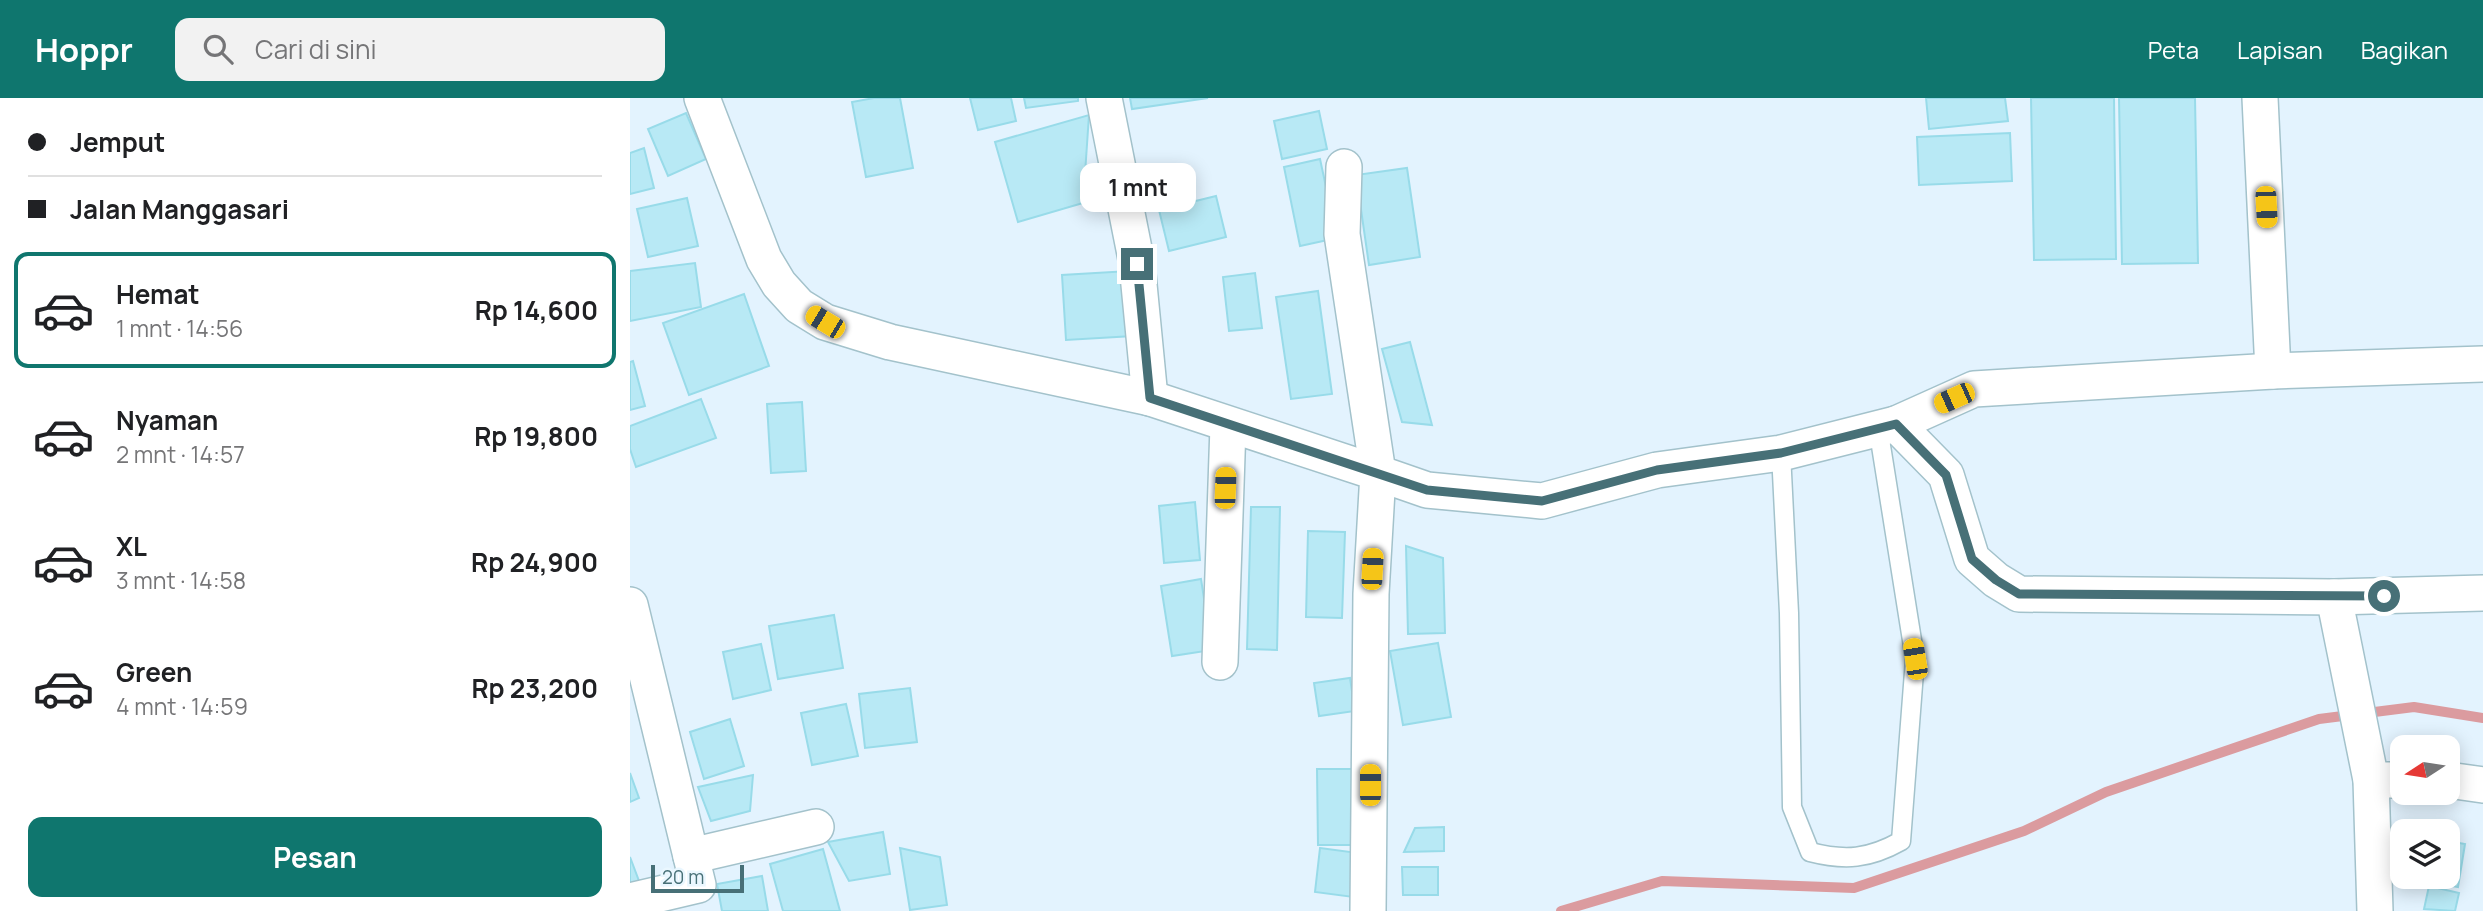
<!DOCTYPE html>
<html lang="id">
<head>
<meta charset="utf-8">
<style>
  body { margin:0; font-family:Manrope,sans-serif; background:#f2f2f2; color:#202124; height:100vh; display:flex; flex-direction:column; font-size:26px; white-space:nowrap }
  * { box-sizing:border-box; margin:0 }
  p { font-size:23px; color:#757577 }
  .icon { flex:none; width:38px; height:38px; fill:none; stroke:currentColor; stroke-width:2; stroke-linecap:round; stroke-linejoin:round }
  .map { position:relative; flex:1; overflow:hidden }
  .panel { display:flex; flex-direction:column; background:#fff; width:630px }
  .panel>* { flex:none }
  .guide { display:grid; align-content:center; height:154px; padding:0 28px; background:#fff }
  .needle { width:46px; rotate:258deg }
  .buttons { position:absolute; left:1760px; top:637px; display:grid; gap:14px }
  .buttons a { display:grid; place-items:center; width:70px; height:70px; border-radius:14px; background:#fff; box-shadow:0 4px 18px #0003; font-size:35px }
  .scale { position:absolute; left:21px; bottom:18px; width:93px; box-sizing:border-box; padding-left:7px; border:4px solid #477077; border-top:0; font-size:19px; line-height:24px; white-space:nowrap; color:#477077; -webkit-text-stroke:5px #eaf7ff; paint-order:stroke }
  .end { position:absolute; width:32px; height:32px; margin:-16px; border:9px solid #477077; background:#fff; box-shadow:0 0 0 4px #fff }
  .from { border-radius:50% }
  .bubble { position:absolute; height:49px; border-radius:14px; background:#fff; box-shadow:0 4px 18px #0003; font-size:23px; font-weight:700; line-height:49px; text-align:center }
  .car { position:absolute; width:21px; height:42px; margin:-21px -10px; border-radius:9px; box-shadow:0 0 5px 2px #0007; background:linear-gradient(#f5c518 24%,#345 0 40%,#f5c518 0 76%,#345 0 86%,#f5c518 0) }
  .guide b { display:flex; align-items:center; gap:24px; height:66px; font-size:26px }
  .guide b+b { border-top:2px solid #e0e0e0 }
  .guide i { width:18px; height:18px; background:#202124 }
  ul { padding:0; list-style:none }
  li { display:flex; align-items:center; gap:21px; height:116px; margin:0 14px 10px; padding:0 14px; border:4px solid transparent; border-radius:14px }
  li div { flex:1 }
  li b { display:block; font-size:26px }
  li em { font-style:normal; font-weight:700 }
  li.active { border-color:#0f766e }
  li>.icon { width:63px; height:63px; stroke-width:1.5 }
  .action { display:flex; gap:14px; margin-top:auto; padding:14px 28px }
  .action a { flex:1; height:80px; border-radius:14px; background:#0f766e; color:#fff; font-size:28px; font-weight:700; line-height:80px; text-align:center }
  header { display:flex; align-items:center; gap:42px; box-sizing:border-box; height:98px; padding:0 35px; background:#0f766e; color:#fff }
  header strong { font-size:33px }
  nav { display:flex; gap:38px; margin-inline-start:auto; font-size:24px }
  .search { width:490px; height:63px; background:#f2f2f2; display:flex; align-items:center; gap:18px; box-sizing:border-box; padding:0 24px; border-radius:14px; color:#757577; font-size:26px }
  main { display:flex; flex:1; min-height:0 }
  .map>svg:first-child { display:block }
</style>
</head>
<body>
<header>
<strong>Hoppr</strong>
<div class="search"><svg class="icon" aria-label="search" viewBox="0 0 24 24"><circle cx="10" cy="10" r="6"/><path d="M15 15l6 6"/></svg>Cari di sini</div>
<nav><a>Peta</a><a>Lapisan</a><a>Bagikan</a></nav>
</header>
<main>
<section class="panel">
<div class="guide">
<b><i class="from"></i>Jemput</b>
<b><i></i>Jalan Manggasari</b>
</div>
<ul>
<li class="active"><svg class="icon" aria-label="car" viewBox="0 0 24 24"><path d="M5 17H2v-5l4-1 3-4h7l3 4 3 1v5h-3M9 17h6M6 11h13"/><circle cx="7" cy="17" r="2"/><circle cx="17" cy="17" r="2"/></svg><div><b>Hemat</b><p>1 mnt · 14:56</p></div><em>Rp 14,600</em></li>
<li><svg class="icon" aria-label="car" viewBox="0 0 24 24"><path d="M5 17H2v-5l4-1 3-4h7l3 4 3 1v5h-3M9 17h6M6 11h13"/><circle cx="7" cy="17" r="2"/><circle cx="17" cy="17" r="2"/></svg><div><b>Nyaman</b><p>2 mnt · 14:57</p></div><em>Rp 19,800</em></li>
<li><svg class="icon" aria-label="car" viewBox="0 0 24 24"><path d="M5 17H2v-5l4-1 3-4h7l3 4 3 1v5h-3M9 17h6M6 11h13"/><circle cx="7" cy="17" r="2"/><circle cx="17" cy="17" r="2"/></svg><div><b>XL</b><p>3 mnt · 14:58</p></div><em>Rp 24,900</em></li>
<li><svg class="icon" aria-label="car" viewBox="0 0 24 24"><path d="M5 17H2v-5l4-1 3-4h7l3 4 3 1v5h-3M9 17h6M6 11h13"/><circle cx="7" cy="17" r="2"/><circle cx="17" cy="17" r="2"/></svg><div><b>Green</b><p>4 mnt · 14:59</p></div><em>Rp 23,200</em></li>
</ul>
<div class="action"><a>Pesan</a></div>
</section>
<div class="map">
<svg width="1853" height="813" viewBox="0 0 1853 813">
  <rect width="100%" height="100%" fill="#e3f3fe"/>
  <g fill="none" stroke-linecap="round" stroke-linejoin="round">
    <path stroke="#db9b9f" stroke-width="10" d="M931,813L1032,783L1224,790L1394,733L1476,694L1689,621L1784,609L1853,620"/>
  </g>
  <g fill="#b8e9f5" stroke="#98dbe9" stroke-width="2">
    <path d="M244,0H270L283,70L236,79L222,4Z"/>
    <path d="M340,0H381L386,23L348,32Z"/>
    <path d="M394,0H448V3L396,10Z"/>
    <path d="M500,0H578L502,11Z"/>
    <path d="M1296,0H1375L1378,23L1299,31Z"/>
    <path d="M1401,0H1484L1486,161L1404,162Z"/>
    <path d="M1489,0H1565L1568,165L1492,166Z"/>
    <path d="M689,13L697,51L652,61L644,23Z"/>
    <path d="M56,15L76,61L38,78L18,31Z"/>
    <path d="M459,17L453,105L388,124L365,44Z"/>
    <path d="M1380,35L1382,83L1289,87L1287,39Z"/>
    <path d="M14,50L24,90L0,96V55Z"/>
    <path d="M690,61L707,140L670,148L654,69Z"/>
    <path d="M777,70L790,159L739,167L726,77Z"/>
    <path d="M586,98L596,139L539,153L529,112Z"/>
    <path d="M57,100L68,148L18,159L7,111Z"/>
    <path d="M65,165L71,209L0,223V173Z"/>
    <path d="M499,173L503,238L436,242L432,177Z"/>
    <path d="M625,175L632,230L599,233L593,179Z"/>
    <path d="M688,193L702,296L661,301L646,199Z"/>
    <path d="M114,196L139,268L59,297L33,225Z"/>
    <path d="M780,244L802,327L772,324L752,251Z"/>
    <path d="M3,263L15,308L0,312V264Z"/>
    <path d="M71,301L86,340L6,369L0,351V328Z"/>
    <path d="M172,304L176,373L141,375L137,306Z"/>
    <path d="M565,404L570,462L534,465L529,408Z"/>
    <path d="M621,409H650L647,552L617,551Z"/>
    <path d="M678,433L715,434L712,520L676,519Z"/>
    <path d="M776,448L813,460L815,535L778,536Z"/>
    <path d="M571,481L582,552L542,558L531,488Z"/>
    <path d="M204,517L213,570L148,581L139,528Z"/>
    <path d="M808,545L821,619L773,627L760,553Z"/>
    <path d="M131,546L141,592L103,601L93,554Z"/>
    <path d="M720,580L725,613L689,618L684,585Z"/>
    <path d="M280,590L287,644L235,650L229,596Z"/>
    <path d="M216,606L228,658L182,667L171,615Z"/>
    <path d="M100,621L114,668L74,681L60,634Z"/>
    <path d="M687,671H726L727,747H688Z"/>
    <path d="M0,675L9,700L0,704Z"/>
    <path d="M123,677L120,713L81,723L68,689Z"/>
    <path d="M814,729V753L774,754L785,730Z"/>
    <path d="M253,734L260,776L219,783L198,744Z"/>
    <path d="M1818,743L1835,746L1828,789L1800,784V779H1818Z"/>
    <path d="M270,750L310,759L317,807L280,812Z"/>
    <path d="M690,750L728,755L723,799L685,794Z"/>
    <path d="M193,751L210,813H153L140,766Z"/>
    <path d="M0,759L12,791L0,795Z"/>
    <path d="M772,769H808V797H773Z"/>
    <path d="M132,778L138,813H92L87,786Z"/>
    <path d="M1799,788L1829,795L1825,813L1794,811Z"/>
  </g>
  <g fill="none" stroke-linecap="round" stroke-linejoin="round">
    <defs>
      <path id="lane" d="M1151,355L1159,515L1162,709L1180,754C1215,763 1239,761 1271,743L1285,561L1248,329"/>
      <g id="street">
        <path d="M72,0L134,161L149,186L169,208L195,224L260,244L520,300L748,375L741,496L738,813"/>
        <path d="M474,0L507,166L520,300"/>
        <path d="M1630,0L1643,273"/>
        <path d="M714,69L712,136L748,375L797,392L912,403L1027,372L1151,355L1266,326L1316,377L1342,461L1366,482L1389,496L1704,499L1853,495"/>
        <path d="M1266,326L1344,291L1643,273L1853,266"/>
        <path d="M1704,499L1741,682L1745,813"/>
        <path d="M0,507L68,787L0,803"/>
        <path d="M590,564L598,328"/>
        <path d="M1741,682H1773"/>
        <path d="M1818,682L1853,687"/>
        <path d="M61,758L186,729"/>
      </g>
    </defs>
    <use href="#lane" stroke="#a3c2cb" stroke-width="21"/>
    <use href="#street" stroke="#a3c2cb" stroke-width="38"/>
    <use href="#lane" stroke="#fff" stroke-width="18"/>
    <use href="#street" stroke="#fff" stroke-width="35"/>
  </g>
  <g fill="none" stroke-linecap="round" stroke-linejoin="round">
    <path stroke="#477077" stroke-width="9" d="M507,166L520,300L797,392L912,403L1027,372L1151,355L1266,326L1316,377L1342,461L1366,482L1389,496L1754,498"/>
  </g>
</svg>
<div class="buttons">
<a><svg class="needle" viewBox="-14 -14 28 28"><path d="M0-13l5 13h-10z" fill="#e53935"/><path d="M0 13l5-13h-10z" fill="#757577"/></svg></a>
<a><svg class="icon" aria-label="layers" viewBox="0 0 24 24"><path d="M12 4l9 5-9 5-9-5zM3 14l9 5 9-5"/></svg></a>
</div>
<div class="scale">20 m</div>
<i class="end from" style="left:1754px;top:498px"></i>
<i class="end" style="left:507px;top:166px"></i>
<div class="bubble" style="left:450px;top:65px;width:116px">1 mnt</div>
<i class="car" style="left:1636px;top:109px;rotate:177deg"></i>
<i class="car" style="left:195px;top:224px;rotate:301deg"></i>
<i class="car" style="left:1324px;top:300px;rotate:246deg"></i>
<i class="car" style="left:595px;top:390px;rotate:2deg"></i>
<i class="car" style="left:742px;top:471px;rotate:3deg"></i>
<i class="car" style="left:1285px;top:561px;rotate:351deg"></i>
<i class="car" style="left:740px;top:687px;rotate:0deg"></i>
</div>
</main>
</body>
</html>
